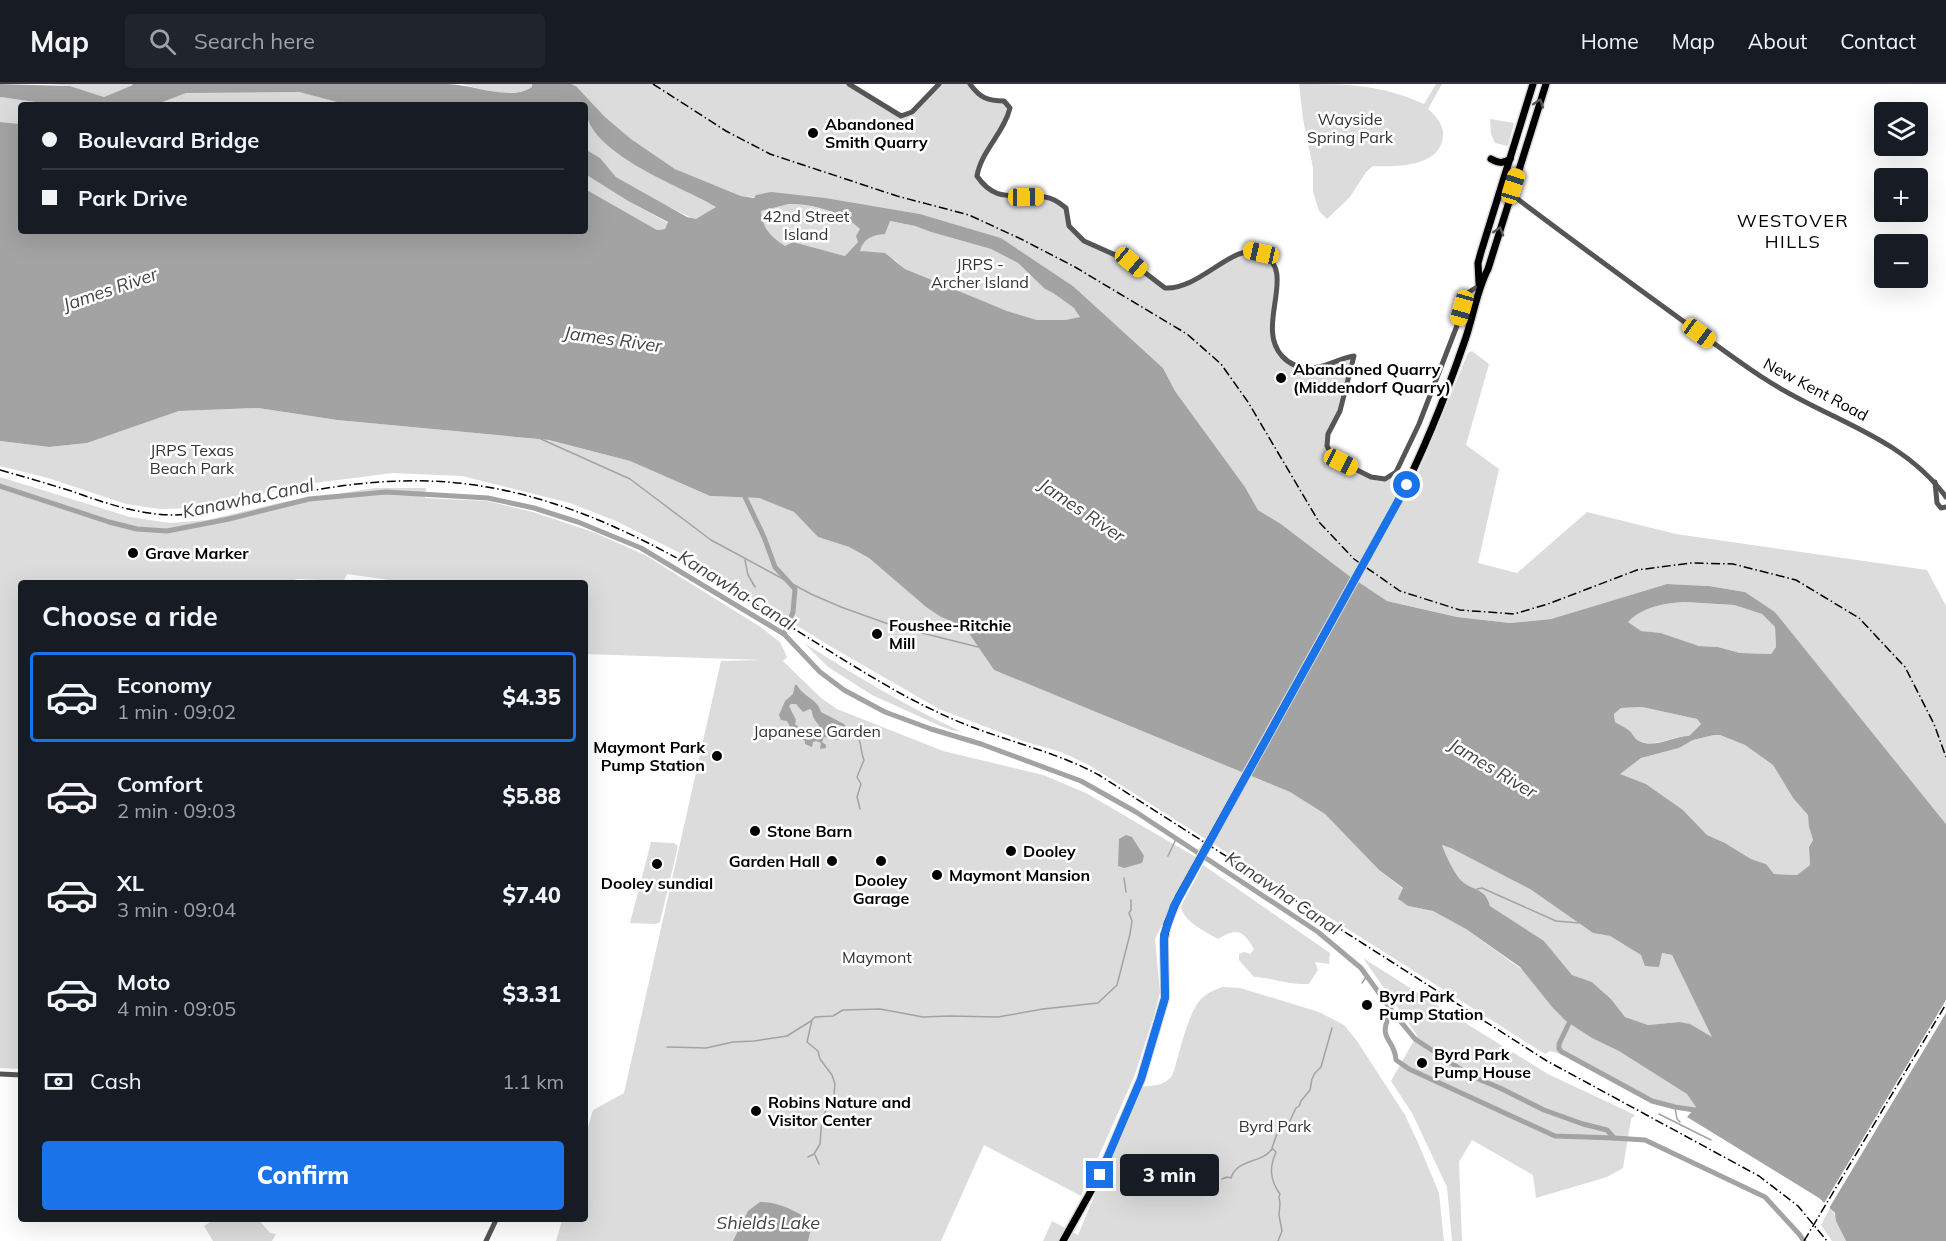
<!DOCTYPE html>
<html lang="en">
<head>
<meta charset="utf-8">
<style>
  body { margin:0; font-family:Mulish,sans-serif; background:#20242c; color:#f1f3f6; height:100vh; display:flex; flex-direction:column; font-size:22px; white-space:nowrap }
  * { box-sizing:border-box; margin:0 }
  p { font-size:20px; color:#9ea1a6 }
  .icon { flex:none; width:33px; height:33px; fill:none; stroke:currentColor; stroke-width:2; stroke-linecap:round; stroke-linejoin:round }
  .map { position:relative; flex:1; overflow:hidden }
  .side { position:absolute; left:18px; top:496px; width:570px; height:642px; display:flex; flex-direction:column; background:#171b24; border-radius:6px; box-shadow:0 6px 24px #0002 }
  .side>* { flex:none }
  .hud { position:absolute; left:18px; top:18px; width:570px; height:132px; border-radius:6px; box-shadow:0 6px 24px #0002; display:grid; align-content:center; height:132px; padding:0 24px; background:#171b24 }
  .controls { position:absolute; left:1874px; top:18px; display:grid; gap:12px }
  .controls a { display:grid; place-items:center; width:54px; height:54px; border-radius:6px; background:#171b24; box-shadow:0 6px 24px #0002; font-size:30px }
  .end { position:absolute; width:27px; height:27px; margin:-14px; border:8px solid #1a73e8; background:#fff; box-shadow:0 0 0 3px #fff }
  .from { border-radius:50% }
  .bubble { position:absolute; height:42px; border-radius:6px; background:#171b24; box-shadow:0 6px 24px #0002; font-size:20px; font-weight:800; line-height:42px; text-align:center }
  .car { position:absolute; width:18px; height:36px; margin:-18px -9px; border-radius:8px; box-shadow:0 0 4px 2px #0007; background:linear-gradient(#f5c518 24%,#345 0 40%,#f5c518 0 76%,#345 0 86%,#f5c518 0) }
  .hud b { display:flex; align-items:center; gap:21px; height:57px; font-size:22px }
  .hud b+b { border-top:2px solid #363941 }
  .hud i { width:15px; height:15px; background:#f1f3f6 }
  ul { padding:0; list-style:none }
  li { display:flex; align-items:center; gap:18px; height:90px; margin:0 12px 9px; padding:0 12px; border:3px solid transparent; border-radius:6px }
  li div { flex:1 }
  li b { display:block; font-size:22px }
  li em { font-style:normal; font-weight:800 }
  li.on { border-color:#1a73e8 }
  li>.icon { width:54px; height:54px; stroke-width:1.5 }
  h2 { padding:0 24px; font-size:27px; line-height:72px }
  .pay { display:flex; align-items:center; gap:15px; height:66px; padding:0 24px; font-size:22px }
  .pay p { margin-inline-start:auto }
  .cta { display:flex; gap:12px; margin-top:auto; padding:12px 24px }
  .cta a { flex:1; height:69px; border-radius:6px; background:#1a73e8; color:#fff; font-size:24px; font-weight:800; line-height:69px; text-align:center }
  header { display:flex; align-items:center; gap:36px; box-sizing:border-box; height:84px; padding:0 30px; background:#171b24; border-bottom:2px solid #363941 }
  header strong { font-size:28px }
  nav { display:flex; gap:33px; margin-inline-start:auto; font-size:21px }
  .search { width:420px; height:54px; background:#20242c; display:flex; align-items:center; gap:15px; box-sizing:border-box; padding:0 21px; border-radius:6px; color:#9ea1a6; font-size:22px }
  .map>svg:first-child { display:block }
</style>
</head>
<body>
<header>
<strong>Map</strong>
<div class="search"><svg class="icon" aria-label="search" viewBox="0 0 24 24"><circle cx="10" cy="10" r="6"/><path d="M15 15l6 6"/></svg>Search here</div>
<nav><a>Home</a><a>Map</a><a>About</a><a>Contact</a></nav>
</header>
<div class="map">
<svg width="1946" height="1157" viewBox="0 0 1946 1157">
  <rect width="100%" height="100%" fill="#fff"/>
  <g fill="#dcdcdc">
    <path d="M50,0H131L134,1L104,13L70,2Z"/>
    <path d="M462,0H532V3C513,15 483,6 462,0Z"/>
    <path d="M571,0H849L896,30L906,31L939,0H970L981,13L1004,17L1010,24L979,82L977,92L984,102L1007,113H1045L1066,124L1069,142L1084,157L1131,178L1160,202H1182L1236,170L1261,169L1277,187L1272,250L1285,275L1307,284L1354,272L1342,321L1328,350L1330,368L1345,379L1376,395L1392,391L1416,394L1468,269L1472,267L1489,280L1466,361L1499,385L1478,479L1517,489L1587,428L1676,450L1927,486L1946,522V740L1775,528L1745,508L1709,502L1667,500L1551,535L1510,539L1457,533L1387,517L1348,491L1281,440L1258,426L1245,403L1175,307L1163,284L1073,202L1001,154L920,130L883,124L741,112L675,85L631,55L604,32L576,2Z"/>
    <path d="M1299,0C1346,0 1380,0 1424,20L1436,0H1442L1428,25C1436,32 1444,41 1443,52C1441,83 1396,83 1373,82L1366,88L1350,113L1327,135L1319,127L1313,108V84L1303,35Z"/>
    <path d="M299,8L343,19L336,21H155L186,9Z"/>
    <path d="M0,13L56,21H21V40L0,38Z"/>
    <path d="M585,29C594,39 599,54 609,63C637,88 684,103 716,123L696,136L667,122L616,93L600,74L585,65Z"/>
    <path d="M1490,35L1514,39L1508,62L1495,59L1491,50Z"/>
    <path d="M585,90L628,117L668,139L665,145L657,146L593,110L585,105Z"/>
    <path d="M789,120C813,120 843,129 861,145L858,158L845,172L793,158L785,162C770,151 763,148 761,127Z"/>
    <path d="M889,137L915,142L931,148L991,165L1018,179L1045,205L1053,209L1074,224L1081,233L1065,236H1037L1007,227L933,198L905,185L895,176L860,167L863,159Z"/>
    <path d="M258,324L337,336L549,356L630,377L710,412L759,414L794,428L818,453L849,463L869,474L926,523L941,533L956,539L968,548L994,586L1290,708L1325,730L1379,786L1403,805L1399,816L1408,822L1433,827L1466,845L1680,1000L1705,1028C1687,1025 1668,1024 1650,1016C1616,1002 1586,977 1550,967L1545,970L1089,681L1061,668L1023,657L939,625L828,561L686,472L616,437L570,419L462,392L393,389L314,399L195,424L160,425L126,420L48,394L0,382V357L49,363L87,359L179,327Z"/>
    <path d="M0,393L130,433L170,439L207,436L283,418L375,404H426L425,414L487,417L533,428L593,448L645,471L759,542L780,558L787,573L783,577L821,614L837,625L943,667L1043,691L1086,709L1199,775L1173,819L1155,855L1160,908L1155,929L1134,993L1081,1112L984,1061L941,1157H556L562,1136H585V1053L593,1026L624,1009L721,577L763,576L585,570V500L410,499L347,490L344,497L298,495L275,500H202L190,497L181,500H21V985L0,984Z"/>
    <path d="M1685,518L1734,521L1762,530L1775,543L1776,563L1771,570L1740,569L1718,563L1699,562L1661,549L1640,547L1627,538C1643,523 1664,519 1685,518Z"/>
    <path d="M804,559C855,591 907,623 962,648L951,646L938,641L872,611L828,583Z"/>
    <path d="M1642,623L1697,635L1701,640L1689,652C1672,652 1654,665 1637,656C1635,654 1633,651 1631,648C1627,644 1620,641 1615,638L1614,630L1621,624Z"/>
    <path d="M1714,651H1720L1745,661L1773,681L1793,714L1809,731V743L1813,756L1809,763L1810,781L1797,791L1774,790L1766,780L1751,775L1725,759L1707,751L1683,726L1646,700L1619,690L1641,674L1679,664L1693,656Z"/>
    <path d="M651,758L674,759L678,762L660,838L656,840L630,839Z"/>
    <path d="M1442,761L1451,763L1530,805L1593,849L1610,852L1641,871L1659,875L1662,869L1672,871L1713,954L1679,938L1648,941L1625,933L1611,915L1592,898L1572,891L1544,857L1490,822C1485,804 1476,808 1463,798C1456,793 1445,770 1442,761Z"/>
    <path d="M1203,781L1330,869L1329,880L1315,878L1318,886L1309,900C1286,901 1275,894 1254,893L1239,876V870L1244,868L1250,870L1254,865C1242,845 1237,844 1218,855C1205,847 1183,838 1181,822Z"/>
    <path d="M1363,874L1454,932L1548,990L1635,1031L1631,1035L1623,1084L1607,1093L1536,1114L1533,1091L1472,1056L1459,1078L1462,1157H1452L1447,1103L1412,1029L1391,997L1417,951Z"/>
    <path d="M1222,903L1240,904L1319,928L1344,941L1357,957L1405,1031L1419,1061L1439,1109L1444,1157H1043L1052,1137L1078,1151L1140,1003C1153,1001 1165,1003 1173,990C1179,971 1188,928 1201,915C1207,909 1214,906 1222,903Z"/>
    <path d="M1830,1124C1836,1130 1841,1148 1846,1157H1832L1821,1141Z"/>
    <path d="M213,1136H259L270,1149L276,1150L272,1157H213L204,1142Z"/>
  </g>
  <g fill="#a3a3a3" fill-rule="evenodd">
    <path d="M0,0L70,2L104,13L133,1L131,0C237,0 342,0 447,0C473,0 510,18 532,3V0H571L576,2L604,32L631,55L675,85L741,112L754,114L756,111L771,108L825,114L920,130L1001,154L1073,202L1163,284L1175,307L1245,403L1258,426L1281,440L1348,491L1387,517L1457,533L1510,539L1551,535L1667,500L1709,502L1745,508L1775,528L1946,740V1157H1846L1836,1137L1835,1129L1819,1114L1687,1033L1696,1023L1687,1010L1619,967L1592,954L1566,937L1553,924L1520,883L1466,845L1433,827L1408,822L1398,815L1403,804L1379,786L1325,730L1290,708L994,586L968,548L956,539L941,533L926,523L869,474L849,463L818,453L794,428L759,414L710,412L630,377L549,356L337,336L258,324L179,327L87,359L49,363L0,357V38L21,40V147H585V105L657,146L665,145L668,138L628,117L585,90V65L600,74L616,93L687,133L696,135L716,123C680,101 585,70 585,21H336L341,19L299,8L186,9L155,21H56L0,13ZM789,120C813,120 843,128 860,145L856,152L858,158L845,172L793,158L785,162C771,152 763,146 761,127ZM890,137L915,142L931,148L991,165L1018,179L1045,205L1053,209L1074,224L1080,233L1065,236H1037L1007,227L905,185L885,169L860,167C864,154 872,151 885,150ZM1685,518L1734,521L1762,530L1775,543L1776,563L1771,570L1740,569L1718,563L1699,562L1661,549L1641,547L1628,538C1642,523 1665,519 1685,518ZM1642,623L1697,635L1701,640L1689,652C1672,652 1654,666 1637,656C1635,654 1633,651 1631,648C1627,644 1620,641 1615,638L1614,630L1621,624ZM1714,651H1720L1745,661L1773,681L1793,714L1808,731L1809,743L1813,756L1809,763L1810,781L1797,791L1774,790L1766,780L1751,775L1725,759L1707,751L1683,726L1646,700L1620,690L1641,674L1679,664L1693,656ZM1442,761L1451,764L1530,805L1593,849L1610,852L1641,871L1645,882L1659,883L1662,869L1672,871L1712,953L1690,940L1679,938L1648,941L1625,933L1611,915L1592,898L1572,891L1544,857L1490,822C1485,804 1476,808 1463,798C1456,793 1445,770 1442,761Z"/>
    <path d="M795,601H797C803,613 817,614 821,628L844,640L849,646L855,648L848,654L845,653C845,642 845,641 832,641L831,644L841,654L836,656L824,653L822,658L826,661V664L820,665L821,659L816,657L813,658L812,663L805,660V657L791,645L787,637L781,636L779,631L785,617L793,610ZM791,620H796L803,628L810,625L812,627C812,637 820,639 821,647L813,653C811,652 796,641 795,640L796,636L789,622Z"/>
    <path d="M1126,751L1132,753L1144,772L1142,779L1124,784L1118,782L1119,755Z"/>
    <path d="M760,1118C779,1118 796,1127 811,1137L812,1140L808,1157H733L748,1127Z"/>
  </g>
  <g fill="#fff">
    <path d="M1355,491L1360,495L1250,694L1243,691Z"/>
    <path d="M1946,916V929L1828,1126L1823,1121Z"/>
  </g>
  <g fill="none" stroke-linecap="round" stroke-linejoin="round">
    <g stroke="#a3a3a3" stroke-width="1.5">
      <path d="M541,355L630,395L711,456L811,510L841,523L894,542L978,563"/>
      <path d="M745,476L748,491L755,503"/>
      <path d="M855,648C862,655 860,667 864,676L857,693L861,700L857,713L860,725"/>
      <path d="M1168,772L1176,755"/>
      <path d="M1124,794L1126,808"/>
      <path d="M1477,805L1482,804L1556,837L1579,839"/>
      <path d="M1362,899L1367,892"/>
      <path d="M667,963L706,964L733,958L754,957L787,952L811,937"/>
      <path d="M1675,1023L1677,1035L1680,1038"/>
      <path d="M1659,1030L1711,1056"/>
      <path d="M815,1071L819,1080"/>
      <path d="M808,1073L814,1070L820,1060L822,1034L834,1011L835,1000L832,991L820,975L818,967L807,958L812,936L815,933L833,932L843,926L880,925L923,933L949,932L998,933L1043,925L1098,919L1117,901L1130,850L1132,837L1129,829L1131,826V816"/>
      <path d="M1222,1095L1227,1093L1231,1094C1236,1075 1263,1079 1272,1065"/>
      <path d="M1278,1157L1282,1147L1279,1131L1280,1119L1279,1113L1280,1110C1270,1096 1269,1084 1276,1068L1272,1064L1278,1047L1287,1043L1296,1024L1299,1022L1301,1017L1310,1006L1312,995L1315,989L1321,983L1332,944"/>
    </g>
    <g stroke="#a3a3a3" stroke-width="5">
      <path d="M0,402L109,438L137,445L167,447L229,435L309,415L386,408L488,414L534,424L578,438L641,464L784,550L820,588L844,606L885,628L931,645L981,660L1081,697L1136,728L1318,848L1361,884L1392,927C1375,956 1395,954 1396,976L1409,985L1555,1052L1614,1054L1645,1056L1765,1113L1799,1150L1804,1157"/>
      <path d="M745,413L764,453L775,483L795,505L793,528L784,550"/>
      <path d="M1392,927L1415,955L1471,992L1500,1004L1544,1026L1583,1040L1607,1046L1614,1054"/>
      <path d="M1572,933L1559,960V965L1562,968L1652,1017L1675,1023L1701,1027"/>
    </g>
    <defs>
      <g id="primary">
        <path d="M1491,75C1498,79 1503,80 1510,75"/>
        <path d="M1479,199L1478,179L1481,168L1533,0"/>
        <path d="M1396,421C1423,369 1445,314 1464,259C1473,235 1476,208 1488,185L1546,0"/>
        <path d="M1063,1157L1100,1091L1141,995L1165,914L1164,857L1167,840L1179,812"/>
      </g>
    </defs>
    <use href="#primary" stroke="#dbdbdb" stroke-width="10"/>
    <g stroke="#555" stroke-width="5">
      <path d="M849,0L901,32L912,28L939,0"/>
      <path d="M970,0C980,14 988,17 1004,17L1010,24C1004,49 981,67 977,92C997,122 1018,107 1045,113C1053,114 1060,119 1066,124L1069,142L1084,157L1131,178L1165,204C1200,206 1233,158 1260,169C1300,185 1254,242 1282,272C1289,280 1300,284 1311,284C1326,284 1339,274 1354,272L1340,327L1328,350L1327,362L1332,371L1341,378L1371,393L1385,395L1396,388L1419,340L1458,239L1466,210L1480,201"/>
      <path d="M1511,110C1568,153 1625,195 1683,237C1710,256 1737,277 1765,295C1825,335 1901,351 1946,413"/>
      <path d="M1935,398L1937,419L1941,424L1946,423"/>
      <path d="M0,990L21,991"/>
      <path d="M486,1157L496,1136"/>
    </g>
    <use href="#primary" stroke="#000" stroke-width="7"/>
    <g stroke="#000" stroke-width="1.5" stroke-dasharray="9 3 1.5 3" stroke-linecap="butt">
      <path d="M653,0L726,47L770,70L897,112L969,131L1021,155L1075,183L1187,250L1221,280L1248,318L1319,438L1354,475L1400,507L1460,526L1514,530L1548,520L1637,486L1691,479L1733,480L1796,496L1859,534L1905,583L1934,640L1946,673"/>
      <path d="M0,386C25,393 49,400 74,408C105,419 137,430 171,431C216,431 261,417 305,408C361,397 419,393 475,401C639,425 767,536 907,613C932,626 957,638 983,647C1022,661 1062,671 1099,691L1547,977L1759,1092L1798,1122L1827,1157"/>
      <path d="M1804,1157L1946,920"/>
    </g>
    <defs>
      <path id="primary-bridge" d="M1179,812L1396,421"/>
    </defs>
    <use href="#primary-bridge" stroke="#dbdbdb" stroke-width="10" stroke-linecap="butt"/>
    <use href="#primary-bridge" stroke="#000" stroke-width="7"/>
  </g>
  <defs><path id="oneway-chevron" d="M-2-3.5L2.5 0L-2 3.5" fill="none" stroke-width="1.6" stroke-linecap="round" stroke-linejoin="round" transform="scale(1.5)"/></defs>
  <g stroke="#595959">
    <use href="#oneway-chevron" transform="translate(1539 19) rotate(-72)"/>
    <use href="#oneway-chevron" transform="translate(1499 147) rotate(-73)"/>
  </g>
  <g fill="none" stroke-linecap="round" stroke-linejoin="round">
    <path stroke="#1a73e8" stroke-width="8" d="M1100,1091L1141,995L1165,914L1164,851L1174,822L1407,401"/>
  </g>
  <g fill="#000" stroke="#fff" stroke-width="2">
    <circle cx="813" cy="49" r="6"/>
    <circle cx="1281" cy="294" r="6"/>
    <circle cx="133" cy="469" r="6"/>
    <circle cx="877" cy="550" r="6"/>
    <circle cx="717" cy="672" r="6"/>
    <circle cx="755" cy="747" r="6"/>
    <circle cx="1011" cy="767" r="6"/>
    <circle cx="832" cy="777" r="6"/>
    <circle cx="881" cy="777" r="6"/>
    <circle cx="657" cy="780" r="6"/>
    <circle cx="937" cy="791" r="6"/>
    <circle cx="1367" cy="921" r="6"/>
    <circle cx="1422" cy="979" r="6"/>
    <circle cx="756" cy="1027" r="6"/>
  </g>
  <g text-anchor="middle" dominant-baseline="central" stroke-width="5" stroke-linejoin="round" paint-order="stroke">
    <g font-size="16" fill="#333" stroke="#fff">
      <text x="1350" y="35">Wayside<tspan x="1350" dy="18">Spring Park</tspan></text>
      <text x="806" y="132">42nd Street<tspan x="806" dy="18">Island</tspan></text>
      <text x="980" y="180">JRPS -<tspan x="980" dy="18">Archer Island</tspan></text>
      <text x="192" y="366">JRPS Texas<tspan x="192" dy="18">Beach Park</tspan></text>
      <text x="817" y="647">Japanese Garden</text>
      <text x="877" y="873">Maymont</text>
      <text x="1275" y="1042">Byrd Park</text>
    </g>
    <g font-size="16" font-weight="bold" fill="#000" stroke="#fff" text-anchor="start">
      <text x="825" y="40">Abandoned<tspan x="825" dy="18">Smith Quarry</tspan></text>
      <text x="1293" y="285">Abandoned Quarry<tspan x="1293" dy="18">(Middendorf Quarry)</tspan></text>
      <text x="145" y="469">Grave Marker</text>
      <text x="889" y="541">Foushee-Ritchie<tspan x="889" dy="18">Mill</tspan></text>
      <text x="705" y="663" text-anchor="end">Maymont Park<tspan x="705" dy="18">Pump Station</tspan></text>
      <text x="767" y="747">Stone Barn</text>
      <text x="1023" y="767">Dooley</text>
      <text x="820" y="777" text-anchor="end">Garden Hall</text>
      <text x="949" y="791">Maymont Mansion</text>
      <text x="881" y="796" text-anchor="middle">Dooley<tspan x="881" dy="18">Garage</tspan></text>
      <text x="657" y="799" text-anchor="middle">Dooley sundial</text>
      <text x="1379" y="912">Byrd Park<tspan x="1379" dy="18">Pump Station</tspan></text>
      <text x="1434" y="970">Byrd Park<tspan x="1434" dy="18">Pump House</tspan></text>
      <text x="768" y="1018">Robins Nature and<tspan x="768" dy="18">Visitor Center</tspan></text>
    </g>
    <g font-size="16" fill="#000" stroke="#fff">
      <text transform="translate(1816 305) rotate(28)">New Kent Road</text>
    </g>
    <g font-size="18" letter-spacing="1.5" fill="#000" stroke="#fff">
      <text x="1793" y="136">WESTOVER<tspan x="1793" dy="21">HILLS</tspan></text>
    </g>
    <g font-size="18" font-style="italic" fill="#444" stroke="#fff">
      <text transform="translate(110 205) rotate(-19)">James River</text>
      <text transform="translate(613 255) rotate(8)">James River</text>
      <text transform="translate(248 414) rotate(-12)">Kanawha Canal</text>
      <text transform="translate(1082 426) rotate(34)">James River</text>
      <text transform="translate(737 506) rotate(32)">Kanawha Canal</text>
      <text transform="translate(1493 684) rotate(31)">James River</text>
      <text transform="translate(1283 809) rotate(34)">Kanawha Canal</text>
      <text x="768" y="1138">Shields Lake</text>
    </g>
  </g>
</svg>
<div class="controls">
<a><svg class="icon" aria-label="layers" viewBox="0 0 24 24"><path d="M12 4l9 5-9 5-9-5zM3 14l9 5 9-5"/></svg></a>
<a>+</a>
<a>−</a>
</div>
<i class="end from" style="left:1407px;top:401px"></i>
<i class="end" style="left:1100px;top:1091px"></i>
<div class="bubble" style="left:1120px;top:1070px;width:99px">3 min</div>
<i class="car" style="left:1513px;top:102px;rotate:17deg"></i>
<i class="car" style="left:1026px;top:113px;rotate:89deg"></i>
<i class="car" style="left:1261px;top:169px;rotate:283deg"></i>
<i class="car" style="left:1131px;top:178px;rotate:130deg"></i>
<i class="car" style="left:1462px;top:224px;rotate:196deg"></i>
<i class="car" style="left:1699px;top:249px;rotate:126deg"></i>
<i class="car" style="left:1341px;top:378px;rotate:117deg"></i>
<div class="hud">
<b><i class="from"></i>Boulevard Bridge</b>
<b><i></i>Park Drive</b>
</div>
<section class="side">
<h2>Choose a ride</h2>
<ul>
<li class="on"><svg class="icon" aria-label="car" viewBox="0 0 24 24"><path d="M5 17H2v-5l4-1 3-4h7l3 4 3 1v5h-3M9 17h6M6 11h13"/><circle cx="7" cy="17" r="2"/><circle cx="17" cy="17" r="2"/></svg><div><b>Economy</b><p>1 min · 09:02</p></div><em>$4.35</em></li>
<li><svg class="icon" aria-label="car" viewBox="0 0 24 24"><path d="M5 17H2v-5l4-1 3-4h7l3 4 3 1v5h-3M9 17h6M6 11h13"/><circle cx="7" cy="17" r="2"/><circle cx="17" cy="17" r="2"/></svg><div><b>Comfort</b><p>2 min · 09:03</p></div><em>$5.88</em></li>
<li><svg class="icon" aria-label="car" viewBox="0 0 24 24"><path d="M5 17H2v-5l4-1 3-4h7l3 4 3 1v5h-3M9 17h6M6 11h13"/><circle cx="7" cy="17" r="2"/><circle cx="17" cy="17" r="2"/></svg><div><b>XL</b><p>3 min · 09:04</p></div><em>$7.40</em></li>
<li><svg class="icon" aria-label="car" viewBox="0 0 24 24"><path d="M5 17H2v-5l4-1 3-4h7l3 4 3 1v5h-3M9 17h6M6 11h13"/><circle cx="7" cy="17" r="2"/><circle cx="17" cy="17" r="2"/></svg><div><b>Moto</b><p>4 min · 09:05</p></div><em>$3.31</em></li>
</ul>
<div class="pay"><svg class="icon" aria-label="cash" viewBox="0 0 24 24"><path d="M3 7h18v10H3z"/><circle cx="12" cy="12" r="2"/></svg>Cash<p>1.1 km</p></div>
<div class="cta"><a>Confirm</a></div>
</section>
</div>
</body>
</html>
